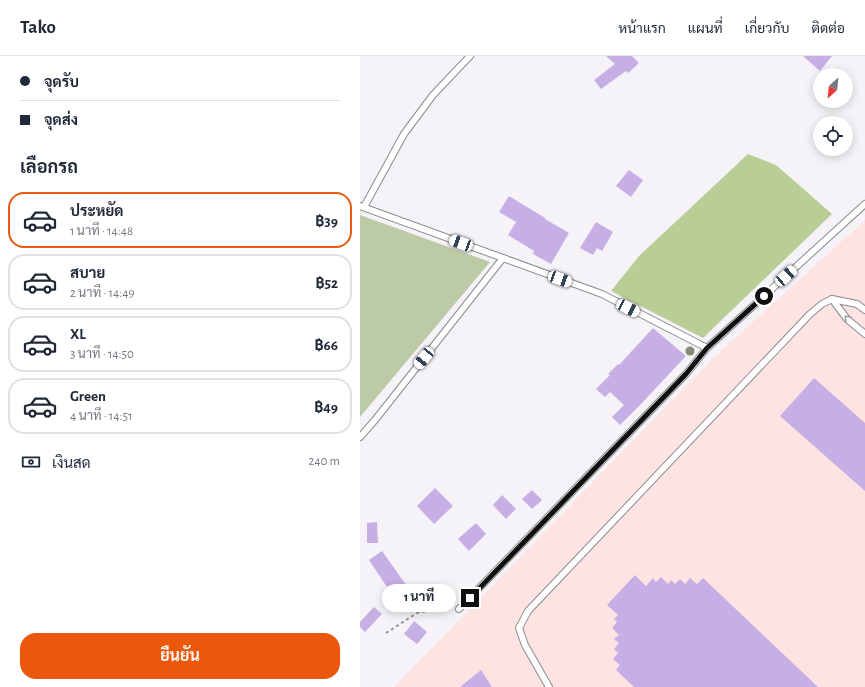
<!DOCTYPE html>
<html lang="th">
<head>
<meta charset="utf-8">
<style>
  body { margin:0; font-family:"Alegreya Sans",Sarabun,sans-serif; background:#f2f2f3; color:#1f2937; height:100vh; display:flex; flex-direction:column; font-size:15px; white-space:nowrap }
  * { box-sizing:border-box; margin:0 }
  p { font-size:13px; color:#747a83 }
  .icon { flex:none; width:22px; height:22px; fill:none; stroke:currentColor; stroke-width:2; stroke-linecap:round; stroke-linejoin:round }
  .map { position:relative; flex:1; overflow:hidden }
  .drawer { display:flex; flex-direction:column; background:#fff; width:360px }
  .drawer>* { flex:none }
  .hud { display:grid; align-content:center; height:88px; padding:0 20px; background:#fff }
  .needle { width:26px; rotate:207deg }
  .controls { position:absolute; left:453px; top:12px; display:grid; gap:8px }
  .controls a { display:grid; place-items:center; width:40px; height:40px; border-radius:50%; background:#fff; box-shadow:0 2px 10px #0003; font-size:20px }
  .end { position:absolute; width:18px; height:18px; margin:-9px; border:5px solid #101011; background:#fff; box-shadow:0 0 0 2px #fff }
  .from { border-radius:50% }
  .bubble { position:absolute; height:28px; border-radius:14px; background:#fff; box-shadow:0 2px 10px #0003; font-size:13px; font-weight:700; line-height:28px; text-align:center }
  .car { position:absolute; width:12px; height:24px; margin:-12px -6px; border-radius:5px; box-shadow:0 0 3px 1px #0007; background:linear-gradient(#fff 24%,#345 0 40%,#fff 0 76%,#345 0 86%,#fff 0) }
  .hud b { display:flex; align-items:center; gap:14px; height:38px; font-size:15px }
  .hud b+b { border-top:1px solid #e0e1e3 }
  .hud i { width:10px; height:10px; background:#1f2937 }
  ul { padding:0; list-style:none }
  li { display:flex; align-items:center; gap:12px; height:56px; margin:0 8px 6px; padding:0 12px; border:2px solid #e0e1e3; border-radius:16px }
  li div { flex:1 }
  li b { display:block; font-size:15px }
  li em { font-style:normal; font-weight:700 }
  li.selected { border-color:#ea580c }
  li>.icon { width:36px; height:36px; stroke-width:1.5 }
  h2 { padding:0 20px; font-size:18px; line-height:48px }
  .pay { display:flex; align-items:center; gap:10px; height:44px; padding:0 20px; font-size:15px }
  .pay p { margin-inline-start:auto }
  .button { display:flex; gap:8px; margin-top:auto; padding:8px 20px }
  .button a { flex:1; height:46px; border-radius:16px; background:#ea580c; color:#fff; font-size:16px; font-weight:700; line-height:46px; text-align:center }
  header { display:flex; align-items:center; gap:24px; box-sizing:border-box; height:56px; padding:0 20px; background:#fff; border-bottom:1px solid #e0e1e3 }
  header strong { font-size:19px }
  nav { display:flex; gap:22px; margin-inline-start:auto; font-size:14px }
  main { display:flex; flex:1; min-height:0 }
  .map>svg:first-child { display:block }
</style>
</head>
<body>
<header>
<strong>Tako</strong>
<nav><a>หน้าแรก</a><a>แผนที่</a><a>เกี่ยวกับ</a><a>ติดต่อ</a></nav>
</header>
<main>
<section class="drawer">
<div class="hud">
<b><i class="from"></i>จุดรับ</b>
<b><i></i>จุดส่ง</b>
</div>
<h2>เลือกรถ</h2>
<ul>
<li class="selected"><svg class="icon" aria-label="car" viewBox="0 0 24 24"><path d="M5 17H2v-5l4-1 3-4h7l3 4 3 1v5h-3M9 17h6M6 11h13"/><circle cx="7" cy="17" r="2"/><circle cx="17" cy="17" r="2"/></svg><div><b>ประหยัด</b><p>1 นาที · 14:48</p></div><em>฿39</em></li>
<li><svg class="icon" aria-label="car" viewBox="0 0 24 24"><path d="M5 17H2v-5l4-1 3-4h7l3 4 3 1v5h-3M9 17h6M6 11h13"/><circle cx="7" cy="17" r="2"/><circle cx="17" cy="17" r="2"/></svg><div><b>สบาย</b><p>2 นาที · 14:49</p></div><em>฿52</em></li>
<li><svg class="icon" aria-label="car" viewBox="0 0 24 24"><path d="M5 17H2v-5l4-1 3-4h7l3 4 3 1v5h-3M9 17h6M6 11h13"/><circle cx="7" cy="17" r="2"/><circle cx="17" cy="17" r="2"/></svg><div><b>XL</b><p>3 นาที · 14:50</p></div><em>฿66</em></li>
<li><svg class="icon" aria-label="car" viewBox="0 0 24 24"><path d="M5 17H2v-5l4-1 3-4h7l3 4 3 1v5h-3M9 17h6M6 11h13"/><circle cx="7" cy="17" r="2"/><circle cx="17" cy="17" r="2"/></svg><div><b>Green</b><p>4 นาที · 14:51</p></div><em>฿49</em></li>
</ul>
<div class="pay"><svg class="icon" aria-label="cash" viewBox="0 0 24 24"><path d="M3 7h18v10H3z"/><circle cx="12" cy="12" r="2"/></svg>เงินสด<p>240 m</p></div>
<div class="button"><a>ยืนยัน</a></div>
</section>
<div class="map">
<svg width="505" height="631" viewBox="0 0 505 631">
  <rect width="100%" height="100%" fill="#f5f3f8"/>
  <path fill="#fee3e3" d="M505,164V631H34L352,303Z"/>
  <path fill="#bccba5" d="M0,159L130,206L0,361Z"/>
  <path fill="#b9ce97" d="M388,98L416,109L472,158L343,282L251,235L279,200Z"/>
  <g fill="#c6afe4">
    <path d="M246,0H272L279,7L268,17L266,15L241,33L234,24L255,8Z"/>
    <path d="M443,0H472L460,15Z"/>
    <path d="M269,114L283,124L271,141L256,130Z"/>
    <path d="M149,140L185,162V163L209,177L191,208L173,198L174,195L148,179L156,166L139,156Z"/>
    <path d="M236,166L253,176L242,195L237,192L233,199L220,192Z"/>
    <path d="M293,272L326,300L281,348L260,369L252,361L264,349L250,336L245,341L236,333L250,319L248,318L258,308L259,309Z"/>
    <path d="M454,322L505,367V435L420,360Z"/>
    <path d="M75,432L93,450L74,468L57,450Z"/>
    <path d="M172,434L182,444L172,453L162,443Z"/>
    <path d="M142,439L156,453L146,463L133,449Z"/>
    <path d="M17,466L18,487H7V467Z"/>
    <path d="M116,467L126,478L109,495L98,483Z"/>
    <path d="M22,495L44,526L55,537L44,548L27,531L9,504Z"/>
    <path d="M275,519L286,530L293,522L296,526L301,521L308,528L311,524L315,528L320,523L325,528L330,522L337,528L343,522L458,631H274L256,614L260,609L253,603L258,597L254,593L259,587L254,583L259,579L252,572L257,566L254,563L258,559L247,549Z"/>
    <path d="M14,551L22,558L5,576L0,571V566Z"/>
    <path d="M54,565L67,576L57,588L44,578Z"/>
    <path d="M121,614L132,631H100Z"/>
  </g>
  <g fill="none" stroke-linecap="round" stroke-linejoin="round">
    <defs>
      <g id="service">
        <path d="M0,150L242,238L347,292"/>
        <path d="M4,151L44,78L73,39L110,0"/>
        <path d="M472,243L487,263L505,278"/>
        <path d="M0,381L15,364L143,202"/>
        <path d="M99,553L326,318L347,292L505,148"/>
        <path d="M189,631L165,589L159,572L168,555L450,258L462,248L472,243L497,248L505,254"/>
      </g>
    </defs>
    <use href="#service" stroke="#8c8a8e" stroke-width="8"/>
    <path stroke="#929194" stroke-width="2" stroke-dasharray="3 3" stroke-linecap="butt" d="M26,577L57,557L77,553H91"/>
    <use href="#service" stroke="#fff" stroke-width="6"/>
  </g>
  <circle fill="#848a75" cx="330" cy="295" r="4.5"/>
  <defs><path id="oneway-chevron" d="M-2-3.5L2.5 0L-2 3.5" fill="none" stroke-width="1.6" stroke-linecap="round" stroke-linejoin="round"/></defs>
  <use stroke="#9f9fa0" href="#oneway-chevron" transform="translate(487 262) rotate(-133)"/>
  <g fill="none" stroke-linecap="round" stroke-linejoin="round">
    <path stroke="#101011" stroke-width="5" d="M110,542L326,318L347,292L404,240"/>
  </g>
</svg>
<div class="controls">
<a><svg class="needle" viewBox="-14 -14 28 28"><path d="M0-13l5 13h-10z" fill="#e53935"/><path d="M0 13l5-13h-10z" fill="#747a83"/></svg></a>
<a><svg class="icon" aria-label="locate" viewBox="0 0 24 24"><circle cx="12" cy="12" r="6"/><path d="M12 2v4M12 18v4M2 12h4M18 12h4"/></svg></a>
</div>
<i class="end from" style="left:404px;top:240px"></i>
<i class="end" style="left:110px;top:542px"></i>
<div class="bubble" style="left:22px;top:528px;width:74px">1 นาที</div>
<i class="car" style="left:101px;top:187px;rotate:290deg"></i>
<i class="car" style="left:426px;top:220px;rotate:48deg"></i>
<i class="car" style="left:200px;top:223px;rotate:110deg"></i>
<i class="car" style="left:268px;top:252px;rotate:116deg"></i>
<i class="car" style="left:64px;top:302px;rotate:219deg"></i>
</div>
</main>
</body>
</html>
